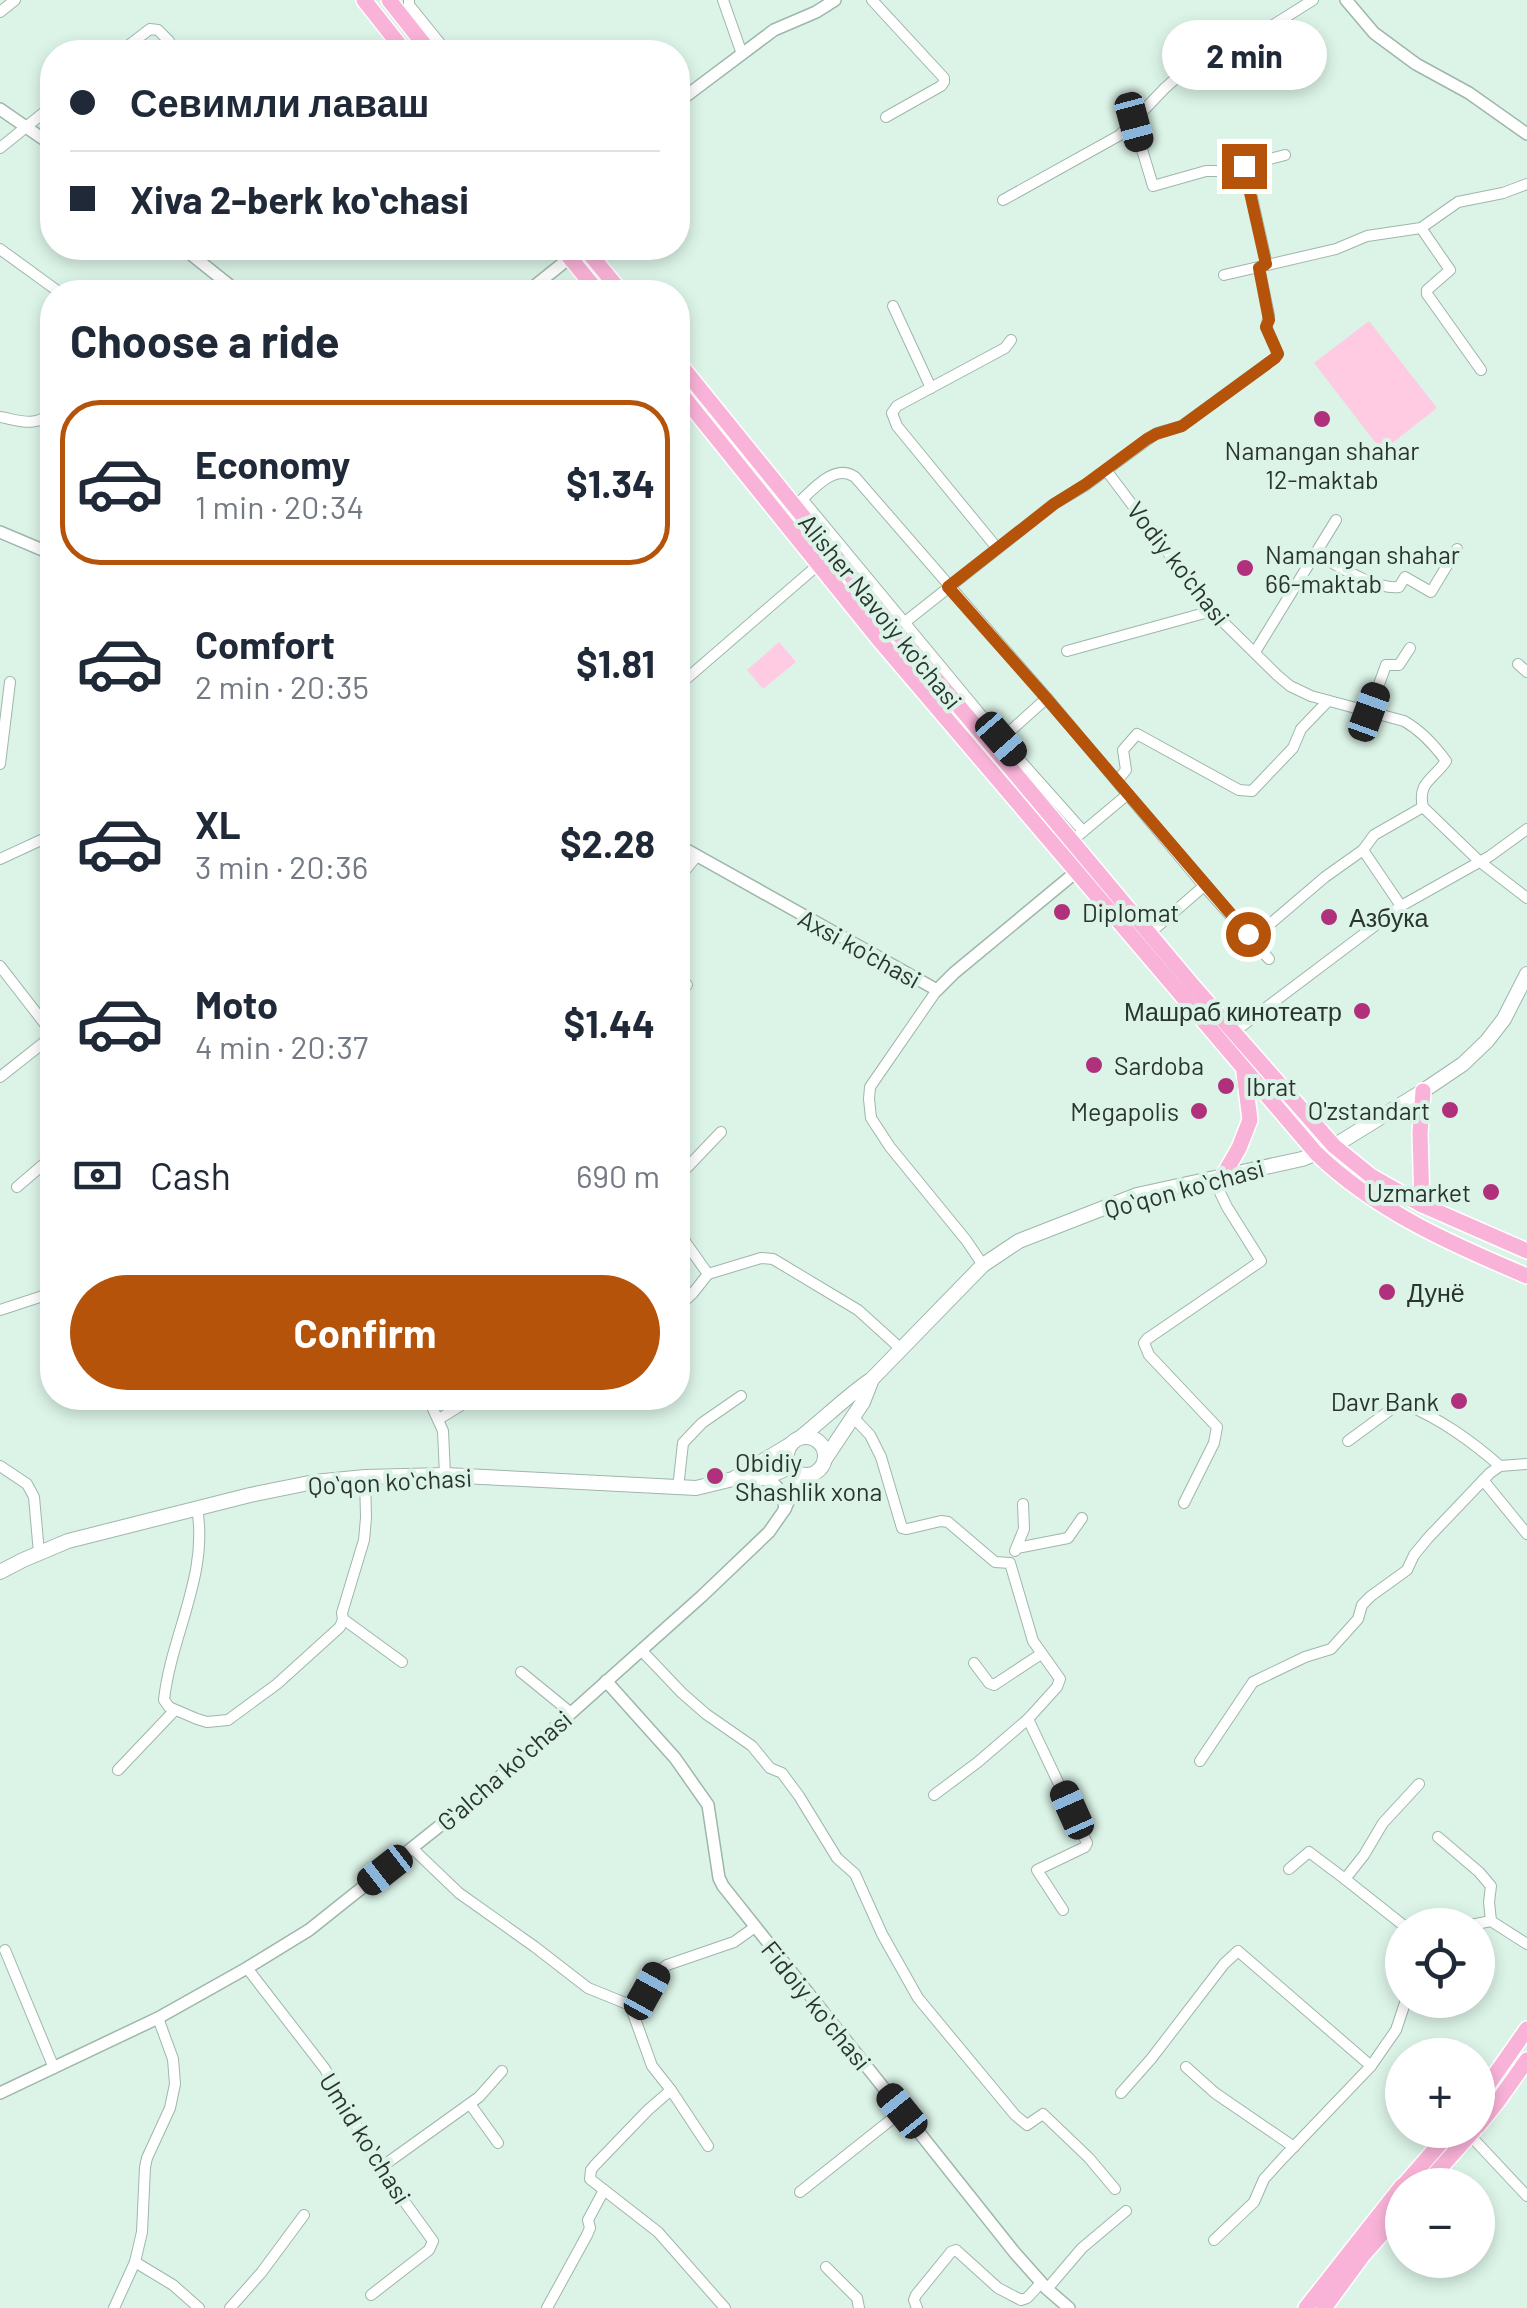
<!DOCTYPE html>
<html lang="en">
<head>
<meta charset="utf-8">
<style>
  body { margin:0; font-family:Barlow,sans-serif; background:#f2f2f3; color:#1f2937; height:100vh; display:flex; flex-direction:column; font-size:38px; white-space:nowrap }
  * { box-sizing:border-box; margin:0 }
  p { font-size:32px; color:#747a83 }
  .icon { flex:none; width:55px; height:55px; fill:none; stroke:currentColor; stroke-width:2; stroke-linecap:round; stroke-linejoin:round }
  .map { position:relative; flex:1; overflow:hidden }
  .details { position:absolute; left:40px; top:280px; width:650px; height:1130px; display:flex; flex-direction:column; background:#fff; border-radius:40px; box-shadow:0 5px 15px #0003 }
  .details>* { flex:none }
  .hud { position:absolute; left:40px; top:40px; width:650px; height:220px; border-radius:40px; box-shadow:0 5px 15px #0003; display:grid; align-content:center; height:220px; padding:0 30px; background:#fff }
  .controls { position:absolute; left:1385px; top:1908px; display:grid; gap:20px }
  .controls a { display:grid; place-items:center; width:110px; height:110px; border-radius:50%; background:#fff; box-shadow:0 5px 15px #0003; font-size:50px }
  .end { position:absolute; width:45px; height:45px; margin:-22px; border:12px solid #b45309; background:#fff; box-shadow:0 0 0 5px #fff }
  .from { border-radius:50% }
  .bubble { position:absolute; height:70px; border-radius:35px; background:#fff; box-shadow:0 5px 15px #0003; font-size:32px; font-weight:700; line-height:70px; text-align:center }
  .car { position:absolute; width:30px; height:60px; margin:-30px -15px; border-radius:12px; box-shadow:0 0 8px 2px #0007; background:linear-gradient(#222 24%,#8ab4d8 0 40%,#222 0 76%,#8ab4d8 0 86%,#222 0) }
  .hud b { display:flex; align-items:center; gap:35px; height:95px; font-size:38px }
  .hud b+b { border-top:2px solid #e0e1e3 }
  .hud i { width:25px; height:25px; background:#1f2937 }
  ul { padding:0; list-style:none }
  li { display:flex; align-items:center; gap:30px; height:165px; margin:0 20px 15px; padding:0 10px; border:5px solid transparent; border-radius:40px }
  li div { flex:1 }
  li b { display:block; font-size:38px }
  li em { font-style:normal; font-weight:700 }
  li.active { border-color:#b45309 }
  li>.icon { width:90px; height:90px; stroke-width:1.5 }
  h2 { padding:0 30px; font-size:45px; line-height:120px }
  .pay { display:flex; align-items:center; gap:25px; height:110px; padding:0 30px; font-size:38px }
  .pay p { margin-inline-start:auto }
  .action { display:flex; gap:20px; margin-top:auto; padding:20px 30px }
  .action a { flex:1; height:115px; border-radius:60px; background:#b45309; color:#fff; font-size:40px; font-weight:700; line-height:115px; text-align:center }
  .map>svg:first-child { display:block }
</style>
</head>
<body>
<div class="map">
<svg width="1527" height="2308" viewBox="0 0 1527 2308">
  <rect width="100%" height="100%" fill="#dcf4e8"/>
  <g fill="#fecbe2">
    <path d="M1369,321L1437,408L1382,451L1314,363Z"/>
    <path d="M779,642L796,662L763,689L747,670Z"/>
  </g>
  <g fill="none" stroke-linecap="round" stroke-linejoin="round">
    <defs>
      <g id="minor">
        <path d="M409,0V5L447,52"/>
        <path d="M723,0L742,54"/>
        <path d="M872,0L944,78V82L941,86L886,117"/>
        <path d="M0,12L15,0"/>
        <path d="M120,52L150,29L158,30L169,41"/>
        <path d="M1134,123L1153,186L1206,171H1223L1285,155"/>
        <path d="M0,148L52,106"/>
        <path d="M1245,166L1267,265"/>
        <path d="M1003,200L1120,135L1165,88L1191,65L1222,48L1270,27L1313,0"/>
        <path d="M1421,228L1450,270L1427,290V294L1481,370"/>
        <path d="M0,249L59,292"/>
        <path d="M1224,275L1336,249L1367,236L1421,228L1458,202L1503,193L1527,184"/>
        <path d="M893,306L931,388"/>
        <path d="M0,417C22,421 34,427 52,413"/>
        <path d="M1106,470L1212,611L1277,675L1290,686L1311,696L1404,721C1420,730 1435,746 1446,761C1434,779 1417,782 1423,807L1479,861L1527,898"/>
        <path d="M803,500L1001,739L1083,831"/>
        <path d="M795,506C811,492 834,462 855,477L1047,698L1204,886L1269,959"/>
        <path d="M997,548L897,426L892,413L897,406L1005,348L1011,340"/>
        <path d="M1315,553C1337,565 1374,590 1399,587L1405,577L1431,592L1457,549"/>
        <path d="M895,630L1054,504L1086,485L1157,433L1182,426L1275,358L1278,354L1266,327L1269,315L1259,267"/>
        <path d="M1067,651L1212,611"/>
        <path d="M1255,652L1336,520"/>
        <path d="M1518,664L1527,672"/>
        <path d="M678,686L818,565"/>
        <path d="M1369,712L1386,665H1399L1410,648"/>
        <path d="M999,741L1047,698"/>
        <path d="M0,764L10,682"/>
        <path d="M1117,781L1126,770L1123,750L1137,734L1239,790L1252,791L1293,748L1301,729L1327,702"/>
        <path d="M1079,835L1128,794"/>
        <path d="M1363,850L1401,906"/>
        <path d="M0,859L52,835"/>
        <path d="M678,879L696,857"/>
        <path d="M1270,924L1325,877L1363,850L1374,835L1423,807"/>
        <path d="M1150,933L1204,886"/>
        <path d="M0,966L52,1033"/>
        <path d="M678,979L687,985"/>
        <path d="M937,990L870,1087L869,1099L871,1118L890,1147L966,1240L983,1265"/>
        <path d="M1234,1032L1401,906L1490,856L1527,829"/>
        <path d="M0,1077L52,1036"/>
        <path d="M678,1177L721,1132"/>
        <path d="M17,1187L52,1157"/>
        <path d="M678,1225L686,1243L708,1274L761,1258L773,1259L858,1310L900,1348"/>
        <path d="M678,1307L693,1293L708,1274"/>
        <path d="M0,1310L52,1293"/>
        <path d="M428,1398L443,1431L445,1475"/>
        <path d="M853,1417L870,1435L881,1457L902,1528L907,1529L941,1521L948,1522L995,1562L1010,1563L1033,1641L1060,1679L1057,1687L1028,1719L1087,1843L1085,1847L1037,1870L1063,1910"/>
        <path d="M439,1419L473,1398"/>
        <path d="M1348,1441L1393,1408L1405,1404C1442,1420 1470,1440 1500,1466"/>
        <path d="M0,1466L27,1484L34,1497L39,1553"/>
        <path d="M1483,1480L1527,1534"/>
        <path d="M678,1488L683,1443L702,1423L741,1396"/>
        <path d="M1184,1503L1214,1443L1217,1427L1149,1355L1144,1343L1147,1339L1261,1261L1227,1207L1213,1178"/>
        <path d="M197,1508C209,1575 171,1635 164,1700L169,1707L197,1719L207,1722L228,1720L277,1684L340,1627L343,1619L342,1613L364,1540L366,1518L365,1477"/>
        <path d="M1017,1548L1068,1538L1082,1518"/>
        <path d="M1015,1551L1024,1529L1023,1504"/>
        <path d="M343,1619L402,1662"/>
        <path d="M641,1650L682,1693L706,1714L752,1746L770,1768L782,1773L799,1796L837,1858L855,1874L882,1934L918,1998L1015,2115L1027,2125L1043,2114L1089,2158L1115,2189"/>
        <path d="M974,1663L989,1683L994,1685L1041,1654"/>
        <path d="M521,1672L570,1712"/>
        <path d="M1200,1761L1253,1682L1305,1657L1331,1649L1358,1619L1362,1605L1371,1596L1407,1570L1414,1555L1428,1538L1490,1473L1500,1466L1527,1464"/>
        <path d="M118,1770L175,1710"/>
        <path d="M934,1795L978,1762L1028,1719"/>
        <path d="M1438,1837L1479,1872L1491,1886L1489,1902L1491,1921"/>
        <path d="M412,1848L459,1893L535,1947L588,1988L630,2005L647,1991L657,1973L667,1965L734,1942L755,1927"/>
        <path d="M1289,1869L1309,1852L1345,1879"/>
        <path d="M1403,1925L1345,1879L1364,1855L1383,1823L1419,1784"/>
        <path d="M1471,1925L1491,1921L1527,1944"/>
        <path d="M5,1950L54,2068"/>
        <path d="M247,1968L325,2069L380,2168L433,2241L429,2250L371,2295"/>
        <path d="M630,2005L652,2066L671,2090L648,2110L595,2165L591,2170L590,2179L658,2232L725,2308"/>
        <path d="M1186,2067L1215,2093L1294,2147"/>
        <path d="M671,2090L708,2146"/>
        <path d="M1121,2093L1151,2059L1224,1964L1238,1951L1371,2066"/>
        <path d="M470,2104L498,2143"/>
        <path d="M1466,2131L1527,2196"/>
        <path d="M380,2168L479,2097L502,2071"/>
        <path d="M800,2192L902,2111"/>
        <path d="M1214,2240L1254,2202L1264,2179L1283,2158L1371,2066L1396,2030L1406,2000"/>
        <path d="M135,2262L173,2285L199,2308"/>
        <path d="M826,2267L857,2298L859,2308"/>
        <path d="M1047,2289L1082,2248L1126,2211"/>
        <path d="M114,2308L135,2262L142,2232L145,2167L147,2158L170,2108L175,2084L173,2059L158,2018"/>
        <path d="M230,2308L261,2273L304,2215"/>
        <path d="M547,2308L587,2235L590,2228L588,2220L604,2190"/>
        <path d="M917,2308L914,2300L916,2295L951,2252L956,2250L998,2288L1021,2300L1027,2298L1041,2283"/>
      </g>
      <g id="tertiary">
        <path d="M1346,0L1374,33L1416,64L1469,93L1527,134"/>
        <path d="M678,102L774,30L816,12L835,0"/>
        <path d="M0,109L52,145"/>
        <path d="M183,248L238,292"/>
        <path d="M527,292L582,248"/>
        <path d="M0,532L52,554"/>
        <path d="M678,845L937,990L954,973L1076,872"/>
        <path d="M765,1478C779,1485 783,1494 785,1509"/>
        <path d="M606,1681L675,1758L708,1805L719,1878L723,1886L1015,2253L1047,2289L1069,2308"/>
        <path d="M0,2093L158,2018L247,1968L309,1930L486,1789L702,1596L769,1532L785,1509L800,1475"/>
      </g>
      <g id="secondary">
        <circle cx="806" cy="1456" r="19"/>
        <path d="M801,1437C824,1419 849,1394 872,1379L983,1265L1019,1241L1137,1195L1302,1159L1334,1146L1423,1091L1463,1064L1487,1041L1504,1019L1527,974"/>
        <path d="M825,1459L863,1402L872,1379"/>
        <path d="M739,1479L765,1478L790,1467"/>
        <path d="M0,1572L23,1560L68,1541L250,1495L314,1482L365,1477L445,1475L696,1488L733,1479L791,1444"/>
      </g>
      <g id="primary">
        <path d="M364,0L405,52"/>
        <path d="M389,0L430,52"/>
        <path d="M562,248L598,292"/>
        <path d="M585,248L621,292"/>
        <path d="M678,362L895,630L1194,987L1334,1146L1371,1176L1422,1205L1527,1251"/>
        <path d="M678,390L881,642L1316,1153C1376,1211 1451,1244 1527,1276"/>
        <path d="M1223,1176L1239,1148L1250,1120L1244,1073"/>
        <path d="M1422,1205L1420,1133L1423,1091"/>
        <path d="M1478,2099L1527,2029"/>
        <path d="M1478,2126L1498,2101L1527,2060"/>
        <path d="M1404,2185L1452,2130"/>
        <path d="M1425,2185L1474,2130"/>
        <path d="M1306,2308L1402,2186"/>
        <path d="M1324,2308L1363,2255L1402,2211"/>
      </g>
    </defs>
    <use href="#minor" stroke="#9fb6ab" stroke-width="12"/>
    <use href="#tertiary" stroke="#9fb6ab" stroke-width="14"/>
    <use href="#secondary" stroke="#9fb6ab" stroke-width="16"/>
    <use href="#primary" stroke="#fff" stroke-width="18"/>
    <use href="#minor" stroke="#fff" stroke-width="10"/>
    <use href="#tertiary" stroke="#fff" stroke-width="11"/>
    <use href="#secondary" stroke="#fff" stroke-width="14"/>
    <use href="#primary" stroke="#fab3d8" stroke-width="15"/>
  </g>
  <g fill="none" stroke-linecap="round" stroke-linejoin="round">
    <path stroke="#b45309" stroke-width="12" d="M1244,166L1266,264L1259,268L1269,320L1266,327L1278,354L1275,358L1182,426L1156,434L1147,439L1086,484L1054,504L948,587L1046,698L1248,934"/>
  </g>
  <g fill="#b1307b" stroke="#dcf4e8" stroke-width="4">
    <circle cx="1322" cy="419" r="10"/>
    <circle cx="1245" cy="568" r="10"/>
    <circle cx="1062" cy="912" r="10"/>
    <circle cx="1329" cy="917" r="10"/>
    <circle cx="1362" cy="1011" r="10"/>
    <circle cx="1094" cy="1065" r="10"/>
    <circle cx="1226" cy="1086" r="10"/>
    <circle cx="1450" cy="1110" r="10"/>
    <circle cx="1199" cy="1111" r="10"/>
    <circle cx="1491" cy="1192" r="10"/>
    <circle cx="1387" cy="1292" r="10"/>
    <circle cx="1459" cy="1401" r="10"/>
    <circle cx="715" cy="1476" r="10"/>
  </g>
  <g text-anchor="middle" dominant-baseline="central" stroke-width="8" stroke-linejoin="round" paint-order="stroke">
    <g font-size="25" fill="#2b3530" stroke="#dcf4e8" text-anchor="start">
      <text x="1322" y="450" text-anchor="middle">Namangan shahar<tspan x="1322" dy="29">12-maktab</tspan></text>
      <text x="1265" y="554">Namangan shahar<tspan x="1265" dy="29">66-maktab</tspan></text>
      <text x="1082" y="912">Diplomat</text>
      <text x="1349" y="917">Азбука</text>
      <text x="1342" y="1011" text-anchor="end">Машраб кинотеатр</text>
      <text x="1114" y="1065">Sardoba</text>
      <text x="1246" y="1086">Ibrat</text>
      <text x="1430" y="1110" text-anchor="end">O'zstandart</text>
      <text x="1179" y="1111" text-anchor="end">Megapolis</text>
      <text x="1471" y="1192" text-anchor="end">Uzmarket</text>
      <text x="1407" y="1292">Дунё</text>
      <text x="1439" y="1401" text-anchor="end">Davr Bank</text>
      <text x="735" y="1462">Obidiy<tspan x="735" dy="29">Shashlik xona</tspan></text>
    </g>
    <g font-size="25" fill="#2b3530" stroke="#dcf4e8">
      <text transform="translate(1179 563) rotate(52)">Vodiy ko'chasi</text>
      <text transform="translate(881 611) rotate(51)">Alisher Navoiy ko'chasi</text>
      <text transform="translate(860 948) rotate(29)">Axsi ko'chasi</text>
      <text transform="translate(1184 1188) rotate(-15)">Qoʻqon koʻchasi</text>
      <text transform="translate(390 1481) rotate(-3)">Qoʻqon koʻchasi</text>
      <text transform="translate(504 1770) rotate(-41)">Gʻalcha koʻchasi</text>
      <text transform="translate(817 2005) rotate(51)">Fidoiy koʻchasi</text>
      <text transform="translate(366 2138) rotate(58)">Umid koʻchasi</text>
    </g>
  </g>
</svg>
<div class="controls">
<a><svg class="icon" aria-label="locate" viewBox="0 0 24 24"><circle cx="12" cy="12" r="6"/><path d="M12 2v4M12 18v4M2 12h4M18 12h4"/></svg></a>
<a>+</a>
<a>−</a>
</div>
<i class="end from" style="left:1248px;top:934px"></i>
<i class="end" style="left:1244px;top:166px"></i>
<div class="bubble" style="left:1162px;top:20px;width:165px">2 min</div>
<i class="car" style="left:1134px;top:122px;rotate:165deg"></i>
<i class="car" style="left:1369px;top:712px;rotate:20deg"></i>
<i class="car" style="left:1001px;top:739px;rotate:139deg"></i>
<i class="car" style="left:1072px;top:1810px;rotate:336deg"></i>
<i class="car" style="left:385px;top:1870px;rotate:232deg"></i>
<i class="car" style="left:647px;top:1991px;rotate:29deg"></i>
<i class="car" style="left:902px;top:2111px;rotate:321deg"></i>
<div class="hud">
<b><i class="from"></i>Севимли лаваш</b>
<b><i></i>Xiva 2-berk koʻchasi</b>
</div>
<section class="details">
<h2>Choose a ride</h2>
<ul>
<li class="active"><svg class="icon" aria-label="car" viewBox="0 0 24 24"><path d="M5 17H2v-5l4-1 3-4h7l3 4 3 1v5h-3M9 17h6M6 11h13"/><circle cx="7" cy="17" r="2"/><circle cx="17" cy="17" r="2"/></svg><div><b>Economy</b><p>1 min · 20:34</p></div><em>$1.34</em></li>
<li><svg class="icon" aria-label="car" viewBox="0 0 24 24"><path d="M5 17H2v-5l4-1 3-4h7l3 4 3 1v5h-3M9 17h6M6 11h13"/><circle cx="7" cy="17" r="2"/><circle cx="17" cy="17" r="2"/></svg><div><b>Comfort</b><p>2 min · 20:35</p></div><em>$1.81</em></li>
<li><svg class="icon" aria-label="car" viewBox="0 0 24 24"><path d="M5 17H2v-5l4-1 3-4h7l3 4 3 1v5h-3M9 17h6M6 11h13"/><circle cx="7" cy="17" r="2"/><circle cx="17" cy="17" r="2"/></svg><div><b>XL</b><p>3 min · 20:36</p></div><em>$2.28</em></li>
<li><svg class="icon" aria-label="car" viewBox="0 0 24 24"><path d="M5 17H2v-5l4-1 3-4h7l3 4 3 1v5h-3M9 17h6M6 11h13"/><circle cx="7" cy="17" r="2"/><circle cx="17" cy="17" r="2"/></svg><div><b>Moto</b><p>4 min · 20:37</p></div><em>$1.44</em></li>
</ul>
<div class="pay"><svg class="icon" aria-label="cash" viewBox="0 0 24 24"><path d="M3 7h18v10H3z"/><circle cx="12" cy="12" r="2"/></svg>Cash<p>690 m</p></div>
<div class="action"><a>Confirm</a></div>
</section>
</div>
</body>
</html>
